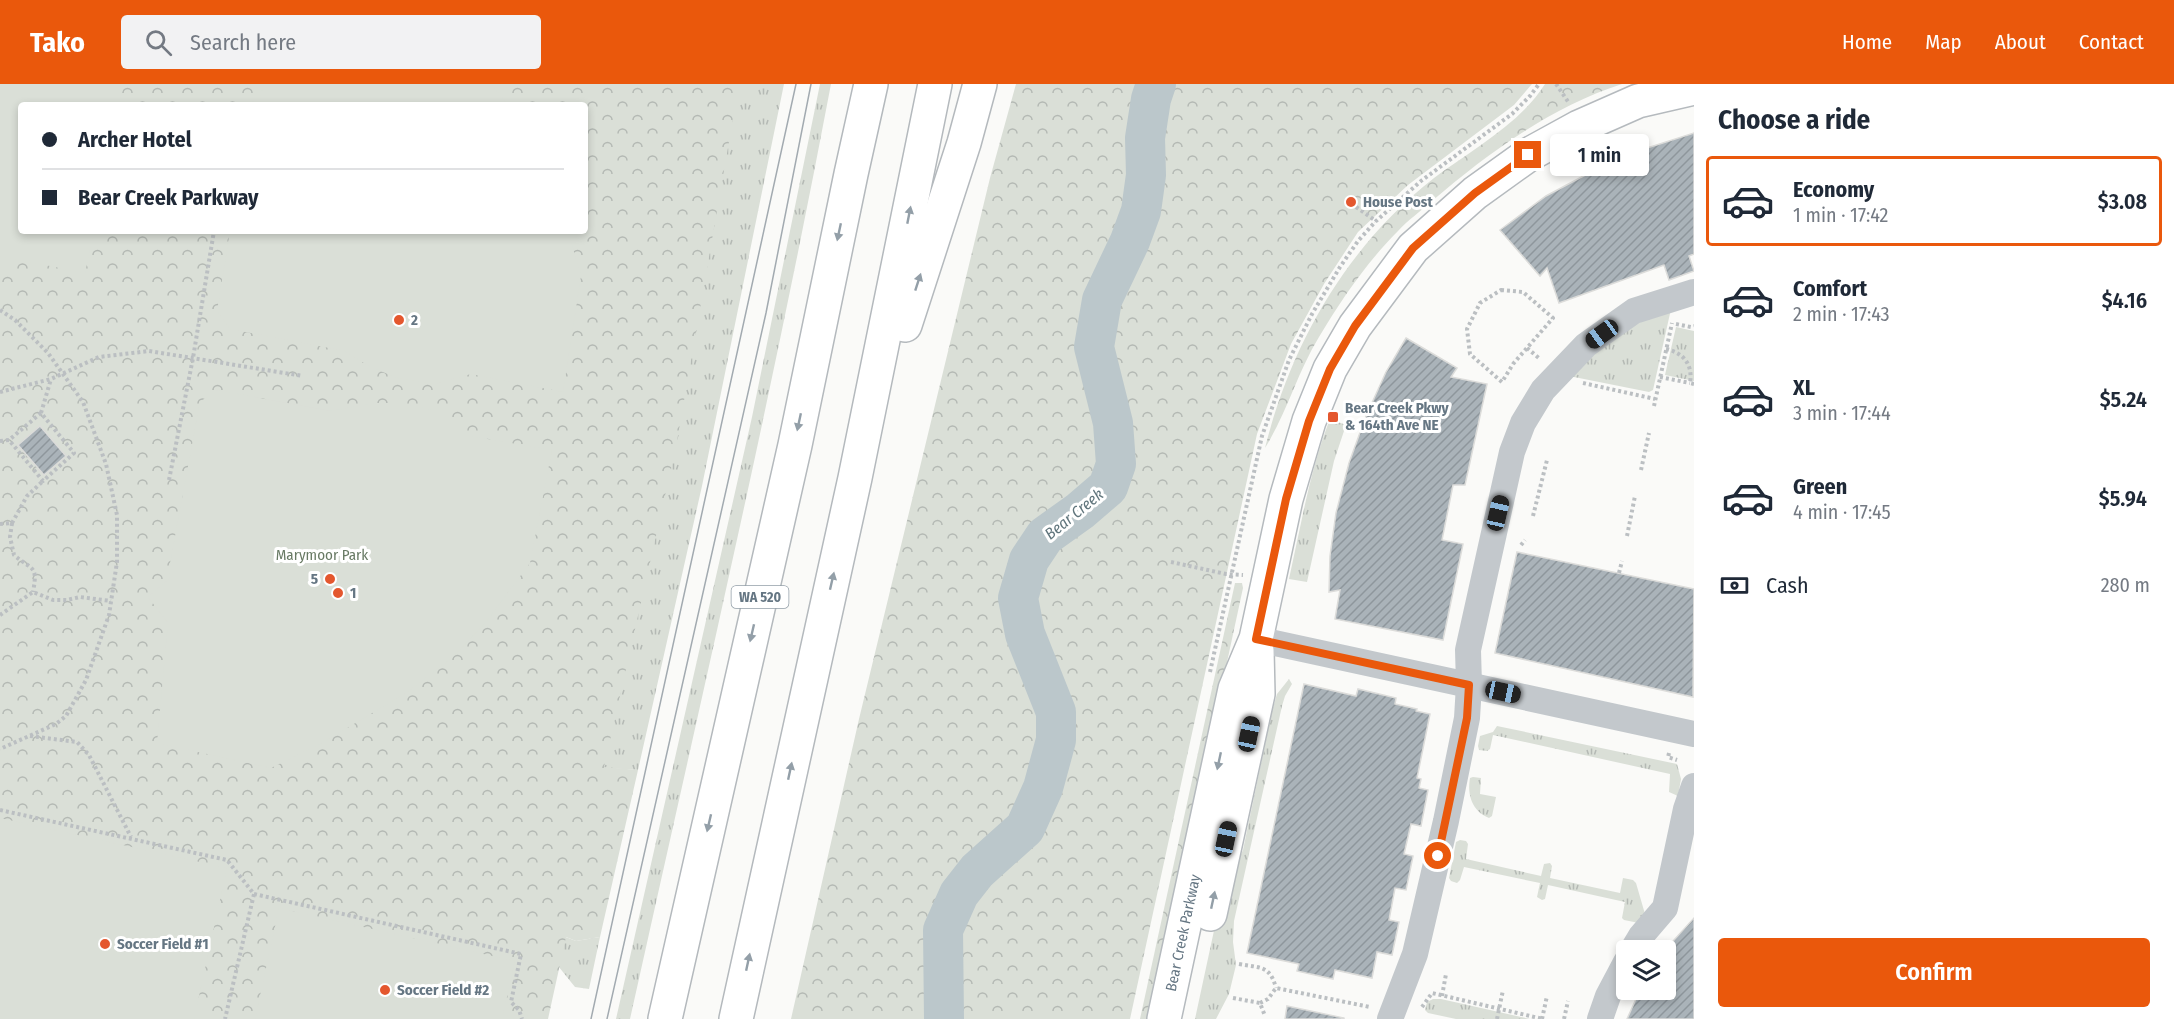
<!DOCTYPE html>
<html lang="en">
<head>
<meta charset="utf-8">
<style>
  body { margin:0; font-family:"Fira Sans Condensed",sans-serif; background:#f2f2f3; color:#1f2937; height:100vh; display:flex; flex-direction:column; font-size:22px; white-space:nowrap }
  * { box-sizing:border-box; margin:0 }
  p { font-size:20px; color:#747a83 }
  .icon { flex:none; width:33px; height:33px; fill:none; stroke:currentColor; stroke-width:2; stroke-linecap:round; stroke-linejoin:round }
  .map { position:relative; flex:1; overflow:hidden }
  .sheet { display:flex; flex-direction:column; background:#fff; width:480px }
  .sheet>* { flex:none }
  .banner { position:absolute; left:18px; top:18px; width:570px; height:132px; border-radius:6px; box-shadow:0 3px 9px #0003; display:grid; align-content:center; height:132px; padding:0 24px; background:#fff }
  .controls { position:absolute; left:1616px; top:856px; display:grid; gap:12px }
  .controls a { display:grid; place-items:center; width:60px; height:60px; border-radius:6px; background:#fff; box-shadow:0 3px 9px #0003; font-size:30px }
  .end { position:absolute; width:27px; height:27px; margin:-14px; border:8px solid #ea580c; background:#fff; box-shadow:0 0 0 3px #fff }
  .from { border-radius:50% }
  .bubble { position:absolute; height:42px; border-radius:6px; background:#fff; box-shadow:0 3px 9px #0003; font-size:20px; font-weight:600; line-height:42px; text-align:center }
  .car { position:absolute; width:18px; height:36px; margin:-18px -9px; border-radius:8px; box-shadow:0 0 4px 2px #0007; background:linear-gradient(#222 24%,#8ab4d8 0 40%,#222 0 76%,#8ab4d8 0 86%,#222 0) }
  .banner b { display:flex; align-items:center; gap:21px; height:57px; font-size:22px }
  .banner b+b { border-top:2px solid #e0e1e3 }
  .banner i { width:15px; height:15px; background:#1f2937 }
  ul { padding:0; list-style:none }
  li { display:flex; align-items:center; gap:18px; height:90px; margin:0 12px 9px; padding:0 12px; border:3px solid transparent; border-radius:6px }
  li div { flex:1 }
  li b { display:block; font-size:22px }
  li em { font-style:normal; font-weight:600 }
  li.current { border-color:#ea580c }
  li>.icon { width:54px; height:54px; stroke-width:1.5 }
  h2 { padding:0 24px; font-size:27px; line-height:72px }
  .pay { display:flex; align-items:center; gap:15px; height:66px; padding:0 24px; font-size:22px }
  .pay p { margin-inline-start:auto }
  .cta { display:flex; gap:12px; margin-top:auto; padding:12px 24px }
  .cta a { flex:1; height:69px; border-radius:6px; background:#ea580c; color:#fff; font-size:24px; font-weight:600; line-height:69px; text-align:center }
  header { display:flex; align-items:center; gap:36px; box-sizing:border-box; height:84px; padding:0 30px; background:#ea580c; color:#fff }
  header strong { font-size:28px }
  nav { display:flex; gap:33px; margin-inline-start:auto; font-size:21px }
  .search { width:420px; height:54px; background:#f2f2f3; display:flex; align-items:center; gap:15px; box-sizing:border-box; padding:0 21px; border-radius:6px; color:#747a83; font-size:22px }
  main { display:flex; flex:1; min-height:0 }
  .map>svg:first-child { display:block }
</style>
</head>
<body>
<header>
<strong>Tako</strong>
<div class="search"><svg class="icon" aria-label="search" viewBox="0 0 24 24"><circle cx="10" cy="10" r="6"/><path d="M15 15l6 6"/></svg>Search here</div>
<nav><a>Home</a><a>Map</a><a>About</a><a>Contact</a></nav>
</header>
<main>
<div class="map">
<svg width="1694" height="935" viewBox="0 0 1694 935">
  <defs>
    <pattern id="grass-tufts" width="24" height="20" patternUnits="userSpaceOnUse" patternTransform="scale(1.5)"><rect width="24" height="20" fill="#dadfd7"/><path d="M3 7l-1-3M5 7V3M7 7l1-3M15 17l-1-3M17 17v-4M19 17l1-3" fill="none" stroke="#b4b9b4"/></pattern>
    <pattern id="forest-crowns" width="20" height="18" patternUnits="userSpaceOnUse" patternTransform="scale(1.5)"><rect width="20" height="18" fill="#dadfd7"/><path d="M2 6a3 3 0 1 1 6 0M12 15a3 3 0 1 1 6 0" fill="none" stroke="#b4b9b4"/></pattern>
    <pattern id="building-hatch" width="6" height="6" patternUnits="userSpaceOnUse" patternTransform="scale(1.5)"><rect width="6" height="6" fill="#aab3b9"/><path d="M-1 1l2-2M0 6l6-6M5 7l2-2" fill="none" stroke="#8e969c"/></pattern>
  </defs>
  <rect width="100%" height="100%" fill="#fafaf8"/>
  <g fill="url(#grass-tufts)">
    <path d="M499,0H784L702,402L638,686L490,677L458,705L460,743L481,754L496,771L493,790L498,835L545,845L576,857L600,853L589,905L575,903L546,867L485,855L448,829L408,818L364,817L289,798L245,758L216,751L170,728L158,714L168,704L193,717L223,698L283,689L406,618L462,574L534,484L565,362L589,189L576,147H585V21H517Z"/>
    <path d="M820,0H831C772,313 699,624 630,935H616L752,333Z"/>
    <path d="M1671,225L1653,306L1649,308L1569,292L1601,259L1634,241Z"/>
    <path d="M1676,243L1694,247V297L1665,291Z"/>
    <path d="M1330,335L1346,341L1334,377L1307,498L1289,495C1301,441 1310,386 1330,335Z"/>
    <path d="M1289,595L1292,600L1285,612L1282,622L1234,837L1233,858L1236,881L1229,910L1216,935H1195L1221,814L1243,766L1272,627L1277,610Z"/>
    <path d="M1497,642L1677,680L1681,695L1678,712L1669,708L1670,690L1493,651L1490,665L1487,667L1479,666L1478,662L1480,652L1493,648Z"/>
    <path d="M1473,693L1481,694L1480,710L1496,713L1492,732L1489,734C1472,727 1467,711 1470,694Z"/>
    <path d="M1460,756L1466,757L1468,760L1466,775L1541,792L1544,780L1550,779L1552,782L1550,794L1620,809L1623,794L1633,796L1636,799L1645,830L1639,839L1624,836L1622,834L1625,818L1548,801L1545,815L1542,816L1537,813L1540,799L1464,783L1460,796L1457,799L1451,797L1449,794L1456,758Z"/>
    <path d="M1433,915H1441L1530,935H1456L1428,929L1425,926L1427,918Z"/>
  </g>
  <g fill="url(#forest-crowns)" fill-rule="evenodd">
    <path d="M0,0H739L676,363L604,683L638,686L600,853L576,857L566,853L548,935H0ZM21,21H585V147H21Z"/>
    <path d="M1016,0H1532L1514,21L1408,101L1358,148L1324,200L1291,260L1257,350L1130,935H791L859,635L990,94Z"/>
    <path d="M1545,0H1622C1551,23 1488,69 1432,117C1421,127 1408,136 1398,147C1367,178 1341,216 1319,253C1297,289 1287,329 1265,364C1291,259 1348,161 1434,94C1471,66 1520,40 1545,0Z"/>
    <path d="M1235,499H1242L1243,504L1150,935H1140Z"/>
  </g>
  <g fill="#dadfd7">
    <path d="M0,0H124L119,21H21V147H94L85,189L0,172Z"/>
    <path d="M264,0H491L508,21H248L260,13Z"/>
    <path d="M230,147H568L581,192L563,308L471,290L434,300L398,294L370,283L345,267L230,245L217,227Z"/>
    <path d="M216,306L331,327L374,319H402L431,326L470,352L552,366L530,479L486,538L452,574L406,609L320,660L271,684L157,659L168,539L148,513L169,495L170,479L200,318Z"/>
    <path d="M0,734L227,784L194,935H0Z"/>
    <path d="M279,824L515,877L502,935H255Z"/>
  </g>
  <g fill="none" stroke-linecap="round" stroke-linejoin="round">
    <path stroke="#bbc7cb" stroke-width="40" d="M944,935L943,846L959,810L977,787L1025,744L1043,704L1056,656V628L1025,550L1018,514L1029,476L1045,452L1080,427L1108,403L1116,380L1113,339L1094,263L1102,216L1130,157L1141,127L1146,91L1145,54L1151,15L1156,0"/>
  </g>
  <g fill="url(#building-hatch)" stroke="#dcdcda" stroke-width="1.5">
    <path d="M1694,49V170L1689,172L1694,187L1669,196L1664,181L1559,219L1547,184L1540,192L1500,146L1546,112L1619,73Z"/>
    <path d="M1406,254L1457,284L1451,293L1487,300L1465,401H1453L1442,456L1463,460L1443,556L1335,535L1340,506L1329,508L1330,472L1336,429L1349,379L1366,332L1386,288Z"/>
    <path d="M40,342L66,372L44,391L18,361Z"/>
    <path d="M1517,468L1694,505L1693,613L1495,569Z"/>
    <path d="M1304,600L1356,612L1358,605L1396,614L1395,620L1417,625L1416,627L1430,630L1417,694L1421,695L1419,704L1428,706L1421,742L1411,740L1404,770L1413,772L1406,806L1395,804L1389,836L1399,838L1392,871L1377,868L1372,894L1335,886L1333,895L1297,887L1299,880L1247,869Z"/>
    <path d="M1694,834V935H1627L1640,906H1665L1664,867Z"/>
    <path d="M1287,922L1344,934V935H1285Z"/>
  </g>
  <g fill="none" stroke-linecap="round" stroke-linejoin="round">
    <defs>
      <g id="major">
        <path d="M1210,830L1258,610L1257,566"/>
        <path d="M1164,935L1235,605L1256,555L1286,415L1309,337L1330,285L1355,242L1413,164L1475,109L1528,71L1579,43L1638,17L1694,4"/>
      </g>
      <g id="highway">
        <path d="M905,241L964,59L980,0"/>
        <path d="M665,935L795,361L851,90L871,0"/>
        <path d="M736,935L855,394L935,0"/>
      </g>
    </defs>
    <use href="#major" stroke="#b5babe" stroke-width="36"/>
    <use href="#highway" stroke="#b4b9bd" stroke-width="36"/>
    <g stroke="#bbbfc2" stroke-width="4" stroke-dasharray="3 3" stroke-linecap="butt">
      <path d="M1556,0L1569,19"/>
      <path d="M1356,123L1376,137"/>
      <path d="M1501,206L1523,208L1553,234L1513,280L1502,298L1470,270L1467,245L1480,219Z"/>
      <path d="M0,226L15,236L48,269L83,318L106,380L117,431V478L109,531L86,596L66,632L56,640L0,665"/>
      <path d="M1676,240L1691,243L1694,242"/>
      <path d="M1527,264L1540,275"/>
      <path d="M1666,265C1684,269 1693,281 1690,299L1694,300"/>
      <path d="M1660,293L1690,299"/>
      <path d="M1583,299L1655,315"/>
      <path d="M0,308L51,295L99,273L149,267L303,292"/>
      <path d="M1654,322L1672,239"/>
      <path d="M41,329L51,295"/>
      <path d="M0,357L9,356L41,329L74,369L43,397L9,356"/>
      <path d="M1641,386L1649,349"/>
      <path d="M169,396L193,274L214,147"/>
      <path d="M1533,432L1547,376"/>
      <path d="M12,439L10,453L14,471C33,487 38,481 33,508"/>
      <path d="M0,440L12,439L27,412L43,397"/>
      <path d="M1627,452L1635,412"/>
      <path d="M1521,461L1525,456"/>
      <path d="M1171,478L1226,490L1243,491"/>
      <path d="M1619,489L1622,477"/>
      <path d="M0,531L33,508L53,516H67L80,513L111,517"/>
      <path d="M1210,588L1262,352L1289,276L1312,230L1340,183L1358,157L1376,137L1421,97L1512,30L1530,12L1539,0"/>
      <path d="M30,652L77,658L89,671L131,753"/>
      <path d="M1669,669L1668,673L1677,676"/>
      <path d="M0,726L227,776L254,810L225,935"/>
      <path d="M254,810L521,870L511,918L519,926L522,935"/>
      <path d="M1239,880C1260,884 1270,881 1276,904"/>
      <path d="M1442,912L1446,890"/>
      <path d="M1233,914L1260,919L1265,932"/>
      <path d="M1260,919L1268,915L1276,904L1370,923"/>
      <path d="M1422,923L1432,909L1543,935"/>
      <path d="M1497,935L1503,906"/>
      <path d="M1542,935L1547,912"/>
      <path d="M1564,935L1568,917"/>
    </g>
    <g stroke="#c3c8cc" stroke-width="26">
      <path d="M1256,555L1694,650"/>
      <path d="M1632,867L1641,852L1665,824L1686,725L1694,702"/>
      <path d="M1390,935L1415,870L1446,737L1467,634L1469,601L1468,566L1512,368L1523,339L1543,306L1586,261L1634,227L1694,208"/>
      <path d="M1600,935L1608,912L1626,878"/>
    </g>
    <use href="#major" stroke="#fff" stroke-width="33"/>
    <use href="#highway" stroke="#fff" stroke-width="33"/>
    <g stroke="#a2aab0" stroke-width="1.5">
      <path d="M591,935L796,0"/>
      <path d="M607,935L766,229L811,0"/>
    </g>
  </g>
  <defs><path id="oneway-solid" d="M-6-.8H1V-3.2L6.5 0L1 3.2V.8H-6Z" transform="scale(1.5)"/></defs>
  <g fill="#939fa8">
    <use href="#oneway-solid" transform="translate(909 131) rotate(-79)"/>
    <use href="#oneway-solid" transform="translate(839 148) rotate(102)"/>
    <use href="#oneway-solid" transform="translate(918 198) rotate(-72)"/>
    <use href="#oneway-solid" transform="translate(799 338) rotate(102)"/>
    <use href="#oneway-solid" transform="translate(832 497) rotate(-77)"/>
    <use href="#oneway-solid" transform="translate(752 549) rotate(103)"/>
    <use href="#oneway-solid" transform="translate(1219 677) rotate(102)"/>
    <use href="#oneway-solid" transform="translate(790 687) rotate(-78)"/>
    <use href="#oneway-solid" transform="translate(709 739) rotate(103)"/>
    <use href="#oneway-solid" transform="translate(1213 816) rotate(-78)"/>
    <use href="#oneway-solid" transform="translate(748 878) rotate(-78)"/>
  </g>
  <g fill="none" stroke-linecap="round" stroke-linejoin="round">
    <path stroke="#ea580c" stroke-width="8" d="M1438,772L1467,634L1469,601L1256,555L1286,415L1309,337L1330,285L1355,242L1413,164L1475,109L1528,71"/>
  </g>
  <g fill="#e4572e" stroke="#fff" stroke-width="2">
    <circle cx="1351" cy="118" r="6"/>
    <circle cx="399" cy="236" r="6"/>
    <rect x="1327" y="327" width="12" height="12" rx="3"/>
    <circle cx="330" cy="495" r="6"/>
    <circle cx="338" cy="509" r="6"/>
    <circle cx="105" cy="860" r="6"/>
    <circle cx="385" cy="906" r="6"/>
  </g>
  <g text-anchor="middle" dominant-baseline="central" stroke-width="6" stroke-linejoin="round" paint-order="stroke">
    <rect fill="#fff" stroke="#939fa8" stroke-width="1.5" x="731.5" y="502" width="57" height="22" rx="4.5"/>
    <g font-size="14" font-weight="bold" fill="#657683">
      <text x="760" y="513">WA 520</text>
    </g>
    <g font-size="15" font-weight="bold" fill="#657683" stroke="#fff" text-anchor="start">
      <text x="1363" y="118">House Post</text>
      <text x="411" y="236">2</text>
      <text x="1345" y="324">Bear Creek Pkwy<tspan x="1345" dy="17">&amp; 164th Ave NE</tspan></text>
      <text x="318" y="495" text-anchor="end">5</text>
      <text x="350" y="509">1</text>
      <text x="117" y="860">Soccer Field #1</text>
      <text x="397" y="906">Soccer Field #2</text>
    </g>
    <g font-size="15" fill="#687a64" stroke="#fff">
      <text x="322" y="471">Marymoor Park</text>
    </g>
    <g font-size="15" fill="#657683" stroke="#fff">
      <text transform="translate(1183 849) rotate(-78)">Bear Creek Parkway</text>
    </g>
    <g font-size="16" font-style="italic" fill="#60757c" stroke="#fff">
      <text transform="translate(1074 430) rotate(-39)">Bear Creek</text>
    </g>
  </g>
</svg>
<div class="controls">
<a><svg class="icon" aria-label="layers" viewBox="0 0 24 24"><path d="M12 4l9 5-9 5-9-5zM3 14l9 5 9-5"/></svg></a>
</div>
<i class="end from" style="left:1438px;top:772px"></i>
<i class="end" style="left:1528px;top:71px"></i>
<div class="bubble" style="left:1550px;top:50px;width:99px">1 min</div>
<i class="car" style="left:1602px;top:250px;rotate:234deg"></i>
<i class="car" style="left:1498px;top:429px;rotate:13deg"></i>
<i class="car" style="left:1503px;top:608px;rotate:102deg"></i>
<i class="car" style="left:1249px;top:650px;rotate:12deg"></i>
<i class="car" style="left:1226px;top:755px;rotate:12deg"></i>
<div class="banner">
<b><i class="from"></i>Archer Hotel</b>
<b><i></i>Bear Creek Parkway</b>
</div>
</div>
<section class="sheet">
<h2>Choose a ride</h2>
<ul>
<li class="current"><svg class="icon" aria-label="car" viewBox="0 0 24 24"><path d="M5 17H2v-5l4-1 3-4h7l3 4 3 1v5h-3M9 17h6M6 11h13"/><circle cx="7" cy="17" r="2"/><circle cx="17" cy="17" r="2"/></svg><div><b>Economy</b><p>1 min · 17:42</p></div><em>$3.08</em></li>
<li><svg class="icon" aria-label="car" viewBox="0 0 24 24"><path d="M5 17H2v-5l4-1 3-4h7l3 4 3 1v5h-3M9 17h6M6 11h13"/><circle cx="7" cy="17" r="2"/><circle cx="17" cy="17" r="2"/></svg><div><b>Comfort</b><p>2 min · 17:43</p></div><em>$4.16</em></li>
<li><svg class="icon" aria-label="car" viewBox="0 0 24 24"><path d="M5 17H2v-5l4-1 3-4h7l3 4 3 1v5h-3M9 17h6M6 11h13"/><circle cx="7" cy="17" r="2"/><circle cx="17" cy="17" r="2"/></svg><div><b>XL</b><p>3 min · 17:44</p></div><em>$5.24</em></li>
<li><svg class="icon" aria-label="car" viewBox="0 0 24 24"><path d="M5 17H2v-5l4-1 3-4h7l3 4 3 1v5h-3M9 17h6M6 11h13"/><circle cx="7" cy="17" r="2"/><circle cx="17" cy="17" r="2"/></svg><div><b>Green</b><p>4 min · 17:45</p></div><em>$5.94</em></li>
</ul>
<div class="pay"><svg class="icon" aria-label="cash" viewBox="0 0 24 24"><path d="M3 7h18v10H3z"/><circle cx="12" cy="12" r="2"/></svg>Cash<p>280 m</p></div>
<div class="cta"><a>Confirm</a></div>
</section>
</main>
</body>
</html>
